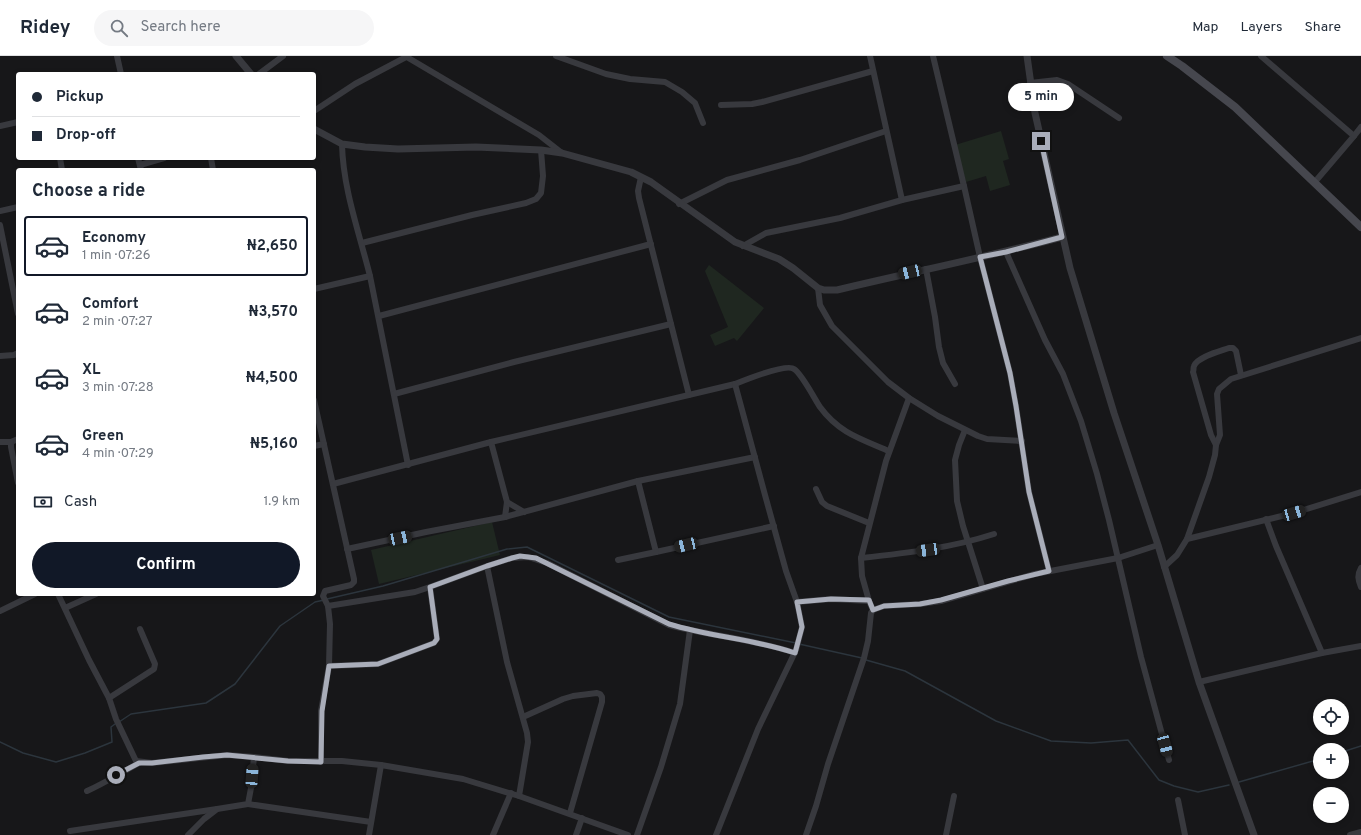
<!DOCTYPE html>
<html lang="en">
<head>
<meta charset="utf-8">
<style>
  body { margin:0; font-family:Overpass,sans-serif; background:#f6f6f7; color:#1f2937; height:100vh; display:flex; flex-direction:column; font-size:15px; white-space:nowrap }
  * { box-sizing:border-box; margin:0 }
  p { font-size:13px; color:#747a83 }
  .icon { flex:none; width:22px; height:22px; fill:none; stroke:currentColor; stroke-width:2; stroke-linecap:round; stroke-linejoin:round }
  .map { position:relative; flex:1; overflow:hidden }
  .panel { position:absolute; left:16px; top:112px; width:300px; height:428px; display:flex; flex-direction:column; background:#fff; border-radius:4px; box-shadow:0 2px 6px #0003 }
  .panel>* { flex:none }
  .top-card { position:absolute; left:16px; top:16px; width:300px; height:88px; border-radius:4px; box-shadow:0 2px 6px #0003; display:grid; align-content:center; height:88px; padding:0 16px; background:#fff }
  .fabs { position:absolute; left:1313px; top:643px; display:grid; gap:8px }
  .fabs a { display:grid; place-items:center; width:36px; height:36px; border-radius:50%; background:#fff; box-shadow:0 2px 6px #0003; font-size:20px }
  .end { position:absolute; width:18px; height:18px; margin:-9px; border:5px solid #a9adb9; background:#111; box-shadow:0 0 0 2px #111 }
  .from { border-radius:50% }
  .bubble { position:absolute; height:28px; border-radius:14px; background:#fff; box-shadow:0 2px 6px #0003; font-size:13px; font-weight:700; line-height:28px; text-align:center }
  .car { position:absolute; width:12px; height:24px; margin:-12px -6px; border-radius:5px; box-shadow:0 0 3px 1px #0007; background:linear-gradient(#222 24%,#8ab4d8 0 40%,#222 0 76%,#8ab4d8 0 86%,#222 0) }
  .top-card b { display:flex; align-items:center; gap:14px; height:38px; font-size:15px }
  .top-card b+b { border-top:1px solid #e0e1e3 }
  .top-card i { width:10px; height:10px; background:#1f2937 }
  ul { padding:0; list-style:none }
  li { display:flex; align-items:center; gap:12px; height:60px; margin:0 8px 6px; padding:0 8px; border:2px solid transparent; border-radius:4px }
  li div { flex:1 }
  li b { display:block; font-size:15px }
  li em { font-style:normal; font-weight:700 }
  li.selected { border-color:#111827 }
  li>.icon { width:36px; height:36px; stroke-width:1.5 }
  h2 { padding:0 16px; font-size:18px; line-height:48px }
  .pay { display:flex; align-items:center; gap:10px; height:44px; padding:0 16px; font-size:15px }
  .pay p { margin-inline-start:auto }
  .cta { display:flex; gap:8px; margin-top:auto; padding:8px 16px }
  .cta a { flex:1; height:46px; border-radius:24px; background:#111827; color:#fff; font-size:16px; font-weight:700; line-height:46px; text-align:center }
  header { display:flex; align-items:center; gap:24px; box-sizing:border-box; height:56px; padding:0 20px; background:#fff; border-bottom:1px solid #e0e1e3 }
  header strong { font-size:19px }
  nav { display:flex; gap:22px; margin-inline-start:auto; font-size:14px }
  .search { width:280px; height:36px; background:#f6f6f7; display:flex; align-items:center; gap:10px; box-sizing:border-box; padding:0 14px; border-radius:22px; color:#747a83; font-size:15px }
  .map>svg:first-child { display:block }
</style>
</head>
<body>
<header>
<strong>Ridey</strong>
<div class="search"><svg class="icon" aria-label="search" viewBox="0 0 24 24"><circle cx="10" cy="10" r="6"/><path d="M15 15l6 6"/></svg>Search here</div>
<nav><a>Map</a><a>Layers</a><a>Share</a></nav>
</header>
<div class="map">
<svg width="1361" height="779" viewBox="0 0 1361 779">
  <rect width="100%" height="100%" fill="#171719"/>
  <g fill="#1f2720">
    <path d="M1001,75L1009,103L1003,105L1010,129L990,135L986,120L966,126L955,89Z"/>
    <path d="M709,209L764,252L737,285L734,282L715,290L710,279L728,271L705,215Z"/>
    <path d="M492,466L500,499L379,528L371,494Z"/>
  </g>
  <g fill="none" stroke-linecap="round" stroke-linejoin="round">
    <g stroke="#2c353d" stroke-width="1.5">
      <path d="M327,543L383,530L507,493L527,491L669,561L796,587"/>
      <path d="M799,588L862,602"/>
      <path d="M866,604L905,615L996,665L1051,685L1091,687L1128,684L1159,724L1174,730L1198,736L1229,729"/>
      <path d="M119,666L131,658L206,647L235,628L280,570L315,546L324,544"/>
      <path d="M0,686L23,697L56,706L85,697L112,686L111,671L115,668"/>
      <path d="M1342,696L1361,690"/>
      <path d="M1239,726L1320,703"/>
    </g>
    <g stroke="#38393e" stroke-width="6">
      <path d="M117,0L121,18"/>
      <path d="M405,0L539,79L562,97"/>
      <path d="M556,0L606,18L630,23L665,26L682,36L695,47L703,67"/>
      <path d="M870,0L902,144"/>
      <path d="M933,0L964,130L980,201L1010,317L1016,350L1029,436L1049,515"/>
      <path d="M1261,0L1354,80L1314,127"/>
      <path d="M259,18L283,0"/>
      <path d="M1030,27L1057,24L1068,28L1119,62"/>
      <path d="M721,49L752,48L762,46L873,15"/>
      <path d="M314,55L355,28L406,1"/>
      <path d="M0,70L18,66"/>
      <path d="M1354,80L1361,71"/>
      <path d="M60,102L62,114"/>
      <path d="M138,102L141,114"/>
      <path d="M211,102L213,114"/>
      <path d="M140,109L164,102"/>
      <path d="M641,121L638,135L639,142L689,339"/>
      <path d="M679,148L727,124L800,104L886,75"/>
      <path d="M0,155L18,151"/>
      <path d="M0,169L18,258"/>
      <path d="M362,187L472,159L526,147L536,143L541,137L543,120L541,94"/>
      <path d="M743,190L766,177L840,162L902,144L964,130"/>
      <path d="M1006,196L1045,284L1063,318L1081,365L1097,418L1109,464L1141,601L1169,704"/>
      <path d="M926,213L935,261L939,291L943,307L955,328"/>
      <path d="M370,220L408,409"/>
      <path d="M818,232L820,249L832,270L888,326L909,342L938,360L978,380L987,383L1022,385"/>
      <path d="M314,233L370,220C359,176 343,133 342,88"/>
      <path d="M379,260L651,188"/>
      <path d="M0,300L14,299L18,297"/>
      <path d="M394,338L514,306L671,268"/>
      <path d="M314,344L354,523V526L351,529L325,535L323,540L328,550L330,568L329,610L321,655V706"/>
      <path d="M965,374L959,389L955,404L957,445L963,470L983,533"/>
      <path d="M18,383L11,386V391L18,427"/>
      <path d="M0,386H11"/>
      <path d="M491,386L507,446L505,461"/>
      <path d="M1216,389L1220,379L1217,338L1219,333L1231,323L1361,282"/>
      <path d="M314,390L324,388"/>
      <path d="M638,425L656,496L774,470"/>
      <path d="M333,428L491,386L735,328C745,324 787,307 794,313C802,318 814,342 820,351C839,377 861,383 889,395"/>
      <path d="M816,433L822,446L827,450L869,467"/>
      <path d="M507,446L524,456"/>
      <path d="M1266,463L1276,490L1322,597"/>
      <path d="M1187,483L1209,421L1215,399L1216,389L1211,379L1193,316C1194,314 1193,312 1194,310C1197,301 1221,295 1229,292H1233L1236,295L1241,319"/>
      <path d="M347,493L426,476L505,461L638,425L755,401"/>
      <path d="M861,502C907,497 951,492 994,478"/>
      <path d="M618,504L656,496"/>
      <path d="M487,510L507,606L527,677L528,686L519,740"/>
      <path d="M1164,511L1177,499L1187,483L1294,457L1361,436"/>
      <path d="M1361,512C1357,519 1358,524 1361,531"/>
      <path d="M430,531L487,510L512,502L528,501L547,507L669,569C711,580 754,583 795,597"/>
      <path d="M58,538L89,604L109,642L116,663L136,705L152,707L227,699L254,701L288,705H342L381,709L463,723L519,740L628,779"/>
      <path d="M797,546L831,543L869,545"/>
      <path d="M328,550L415,536L430,531L437,583L434,587L378,608L329,610"/>
      <path d="M65,552L96,538"/>
      <path d="M873,554L869,545L862,520L861,502L886,405L909,342"/>
      <path d="M0,555L35,538"/>
      <path d="M1199,626L1322,597L1361,590"/>
      <path d="M109,642L154,613L155,608L140,573"/>
      <path d="M523,661L563,643L573,640L597,637L600,638L602,641V646L570,757"/>
      <path d="M87,735C105,727 122,716 139,707"/>
      <path d="M1178,744L1185,779"/>
      <path d="M248,748L371,766"/>
      <path d="M70,775L217,753"/>
      <path d="M188,779L204,763L217,753L248,748L251,732L254,701"/>
      <path d="M369,779L381,709"/>
      <path d="M493,779L511,737"/>
      <path d="M576,779L582,762"/>
      <path d="M637,779L661,711L680,648L690,574"/>
      <path d="M716,779L758,673L796,594L802,571L797,546L786,515L765,439L735,328"/>
      <path d="M806,779L816,750L828,708L864,602L868,585L871,557L873,554L884,550L920,548L941,545L1035,518L1118,502L1158,489"/>
      <path d="M946,779L954,740"/>
      <path d="M1350,779L1361,776"/>
    </g>
    <g stroke="#38393e" stroke-width="7">
      <path d="M236,0L251,18"/>
      <path d="M1027,0L1035,57L1070,212L1114,357L1158,489L1199,626L1254,779"/>
      <path d="M314,73L342,88L365,91L398,93L476,91L541,94L562,97L631,116L651,126L735,186L779,203L793,212L818,232L824,234H837C912,216 988,201 1062,181"/>
    </g>
    <path stroke="#46474e" stroke-width="8" d="M1167,0L1182,10L1235,51L1361,171"/>
  </g>
  <g fill="none" stroke-linecap="round" stroke-linejoin="round">
    <path stroke="#a9adb9" stroke-width="5" d="M116,719L139,707H152L203,701L227,699L288,705L321,706L322,655L329,610L378,608L434,587L437,583L430,531L487,510L512,502L520,500L536,502L669,568C711,581 754,583 795,597L802,571L797,546L831,543L869,544L873,554L884,550L920,548L941,544L1008,525L1049,515L1029,436L1016,350L1010,317L980,201L1006,196L1062,181L1041,85"/>
  </g>
</svg>
<div class="fabs">
<a><svg class="icon" aria-label="locate" viewBox="0 0 24 24"><circle cx="12" cy="12" r="6"/><path d="M12 2v4M12 18v4M2 12h4M18 12h4"/></svg></a>
<a>+</a>
<a>−</a>
</div>
<i class="end from" style="left:116px;top:719px"></i>
<i class="end" style="left:1041px;top:85px"></i>
<div class="bubble" style="left:1008px;top:27px;width:66px">5 min</div>
<i class="car" style="left:910px;top:216px;rotate:257deg"></i>
<i class="car" style="left:1294px;top:457px;rotate:74deg"></i>
<i class="car" style="left:400px;top:482px;rotate:78deg"></i>
<i class="car" style="left:686px;top:489px;rotate:257deg"></i>
<i class="car" style="left:928px;top:494px;rotate:262deg"></i>
<i class="car" style="left:1165px;top:689px;rotate:165deg"></i>
<i class="car" style="left:252px;top:720px;rotate:4deg"></i>
<div class="top-card">
<b><i class="from"></i>Pickup</b>
<b><i></i>Drop-off</b>
</div>
<section class="panel">
<h2>Choose a ride</h2>
<ul>
<li class="selected"><svg class="icon" aria-label="car" viewBox="0 0 24 24"><path d="M5 17H2v-5l4-1 3-4h7l3 4 3 1v5h-3M9 17h6M6 11h13"/><circle cx="7" cy="17" r="2"/><circle cx="17" cy="17" r="2"/></svg><div><b>Economy</b><p>1 min · 07:26</p></div><em>₦2,650</em></li>
<li><svg class="icon" aria-label="car" viewBox="0 0 24 24"><path d="M5 17H2v-5l4-1 3-4h7l3 4 3 1v5h-3M9 17h6M6 11h13"/><circle cx="7" cy="17" r="2"/><circle cx="17" cy="17" r="2"/></svg><div><b>Comfort</b><p>2 min · 07:27</p></div><em>₦3,570</em></li>
<li><svg class="icon" aria-label="car" viewBox="0 0 24 24"><path d="M5 17H2v-5l4-1 3-4h7l3 4 3 1v5h-3M9 17h6M6 11h13"/><circle cx="7" cy="17" r="2"/><circle cx="17" cy="17" r="2"/></svg><div><b>XL</b><p>3 min · 07:28</p></div><em>₦4,500</em></li>
<li><svg class="icon" aria-label="car" viewBox="0 0 24 24"><path d="M5 17H2v-5l4-1 3-4h7l3 4 3 1v5h-3M9 17h6M6 11h13"/><circle cx="7" cy="17" r="2"/><circle cx="17" cy="17" r="2"/></svg><div><b>Green</b><p>4 min · 07:29</p></div><em>₦5,160</em></li>
</ul>
<div class="pay"><svg class="icon" aria-label="cash" viewBox="0 0 24 24"><path d="M3 7h18v10H3z"/><circle cx="12" cy="12" r="2"/></svg>Cash<p>1.9 km</p></div>
<div class="cta"><a>Confirm</a></div>
</section>
</div>
</body>
</html>
